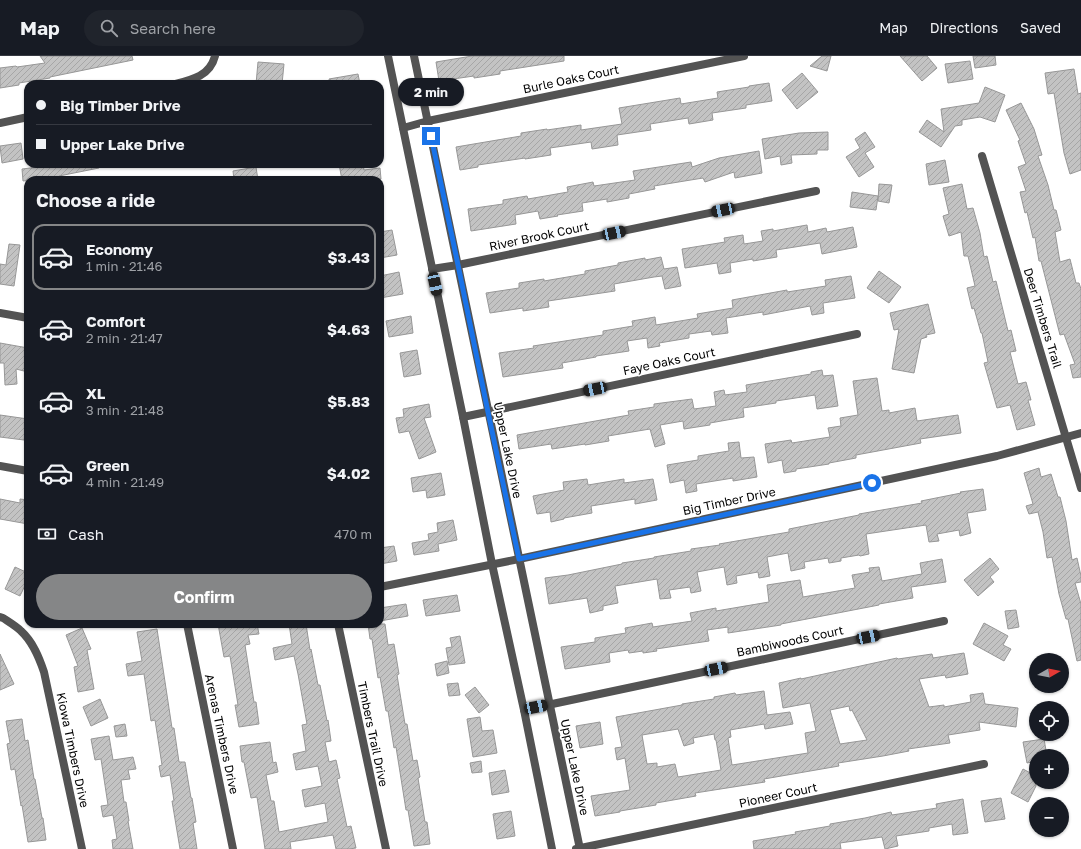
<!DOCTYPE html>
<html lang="en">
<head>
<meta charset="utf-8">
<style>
  body { margin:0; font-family:"Golos Text",sans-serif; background:#20242c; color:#f1f3f6; height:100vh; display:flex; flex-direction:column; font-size:15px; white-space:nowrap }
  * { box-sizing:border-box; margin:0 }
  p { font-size:13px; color:#9ea1a6 }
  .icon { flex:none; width:22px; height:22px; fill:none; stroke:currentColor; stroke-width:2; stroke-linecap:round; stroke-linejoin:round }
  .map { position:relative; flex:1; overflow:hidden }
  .side { position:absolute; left:24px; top:120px; width:360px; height:452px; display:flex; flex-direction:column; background:#171b24; border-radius:12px; box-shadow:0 1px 3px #0004 }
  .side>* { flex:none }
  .banner { position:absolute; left:24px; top:24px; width:360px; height:88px; border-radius:12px; box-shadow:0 1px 3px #0004; display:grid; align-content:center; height:88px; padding:0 12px; background:#171b24 }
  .needle { width:26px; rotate:81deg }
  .controls { position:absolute; left:1029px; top:597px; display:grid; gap:8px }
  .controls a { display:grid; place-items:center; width:40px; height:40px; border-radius:50%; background:#171b24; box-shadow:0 1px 3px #0004; font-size:20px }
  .end { position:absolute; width:18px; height:18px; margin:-9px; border:5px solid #1a73e8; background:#fff; box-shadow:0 0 0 2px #fff }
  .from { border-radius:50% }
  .bubble { position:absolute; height:28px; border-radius:14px; background:#171b24; box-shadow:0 1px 3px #0004; font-size:13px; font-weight:700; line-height:28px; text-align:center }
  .car { position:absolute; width:12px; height:24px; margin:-12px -6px; border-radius:5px; box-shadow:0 0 3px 1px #0007; background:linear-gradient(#222 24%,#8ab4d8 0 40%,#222 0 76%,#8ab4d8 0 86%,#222 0) }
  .banner b { display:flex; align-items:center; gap:14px; height:38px; font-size:15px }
  .banner b+b { border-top:1px solid #363941 }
  .banner i { width:10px; height:10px; background:#f1f3f6 }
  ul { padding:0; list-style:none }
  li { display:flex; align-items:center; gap:12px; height:66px; margin:0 8px 6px; padding:0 4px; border:2px solid transparent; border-radius:12px }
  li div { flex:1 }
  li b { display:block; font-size:15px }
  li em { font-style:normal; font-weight:700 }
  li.on { border-color:#858687 }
  li>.icon { width:36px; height:36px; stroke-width:1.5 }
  h2 { padding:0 12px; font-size:18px; line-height:48px }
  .pay { display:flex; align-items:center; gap:10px; height:44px; padding:0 12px; font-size:15px }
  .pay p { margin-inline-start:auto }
  .button { display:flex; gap:8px; margin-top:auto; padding:8px 12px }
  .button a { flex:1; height:46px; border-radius:24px; background:#858687; color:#fff; font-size:16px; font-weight:700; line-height:46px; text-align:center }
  header { display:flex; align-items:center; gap:24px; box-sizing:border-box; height:56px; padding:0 20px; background:#171b24; border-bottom:1px solid #363941 }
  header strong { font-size:19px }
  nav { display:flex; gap:22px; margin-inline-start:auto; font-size:14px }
  .search { width:280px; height:36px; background:#20242c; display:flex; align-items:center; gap:10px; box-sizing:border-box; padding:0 14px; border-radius:22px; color:#9ea1a6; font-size:15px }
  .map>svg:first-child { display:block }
</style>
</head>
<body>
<header>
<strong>Map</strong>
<div class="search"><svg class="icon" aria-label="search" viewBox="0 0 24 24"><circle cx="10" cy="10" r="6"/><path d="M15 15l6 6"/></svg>Search here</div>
<nav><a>Map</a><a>Directions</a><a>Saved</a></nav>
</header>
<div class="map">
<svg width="1081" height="793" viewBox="0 0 1081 793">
  <defs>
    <pattern id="building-hatch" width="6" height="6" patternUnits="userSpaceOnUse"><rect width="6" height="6" fill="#c3c3c3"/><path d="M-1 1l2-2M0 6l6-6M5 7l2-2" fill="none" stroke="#a6a6a6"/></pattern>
  </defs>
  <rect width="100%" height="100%" fill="#fff"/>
  <g fill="url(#building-hatch)" stroke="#979797" fill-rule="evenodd">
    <path d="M40,0H132L133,4L50,21V22L19,27V29L0,32V12L16,10L17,11L45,7Z"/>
    <path d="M472,0H564V5L500,15V18L474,22V20L439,25L436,6Z"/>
    <path d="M822,0H831L827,15L810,10Z"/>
    <path d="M900,0H927L937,12L922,25Z"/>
    <path d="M973,0H995L996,9L975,12Z"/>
    <path d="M970,5L973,23L948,27L945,8Z"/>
    <path d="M258,6L284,8L282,28H256Z"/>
    <path d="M1074,13L1078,38L1081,37V114L1070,118L1064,97L1054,37L1048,38L1045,17Z"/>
    <path d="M802,17L818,36L797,53L782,34Z"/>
    <path d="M358,18L360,28H330L329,23Z"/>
    <path d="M769,27L772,45L746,49V52L712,57L713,64L689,68L688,62L650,68L651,74L617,79L618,89L592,93L591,86L550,92L551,99L525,103V102L478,109V111L460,114L456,91L521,80V77L547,73V74L581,69V74L622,68L619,52L680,42L681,48L718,42L717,36L749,31V30Z"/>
    <path d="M985,31L1005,39L995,66L980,61L962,64V69L955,70L941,91L919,76L927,64L944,76L941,53L979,47Z"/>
    <path d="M1021,47L1034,73L1042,99L1038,100L1048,129L1054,154H1056L1061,174L1055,176L1060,206L1070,203L1076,227H1079L1081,233V321L1073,322L1070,309L1075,308L1064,278L1060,279L1041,205H1039L1035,181L1033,182L1027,156L1025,157L1020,136L1026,135L1018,111L1026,108L1018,85L1020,84L1006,54Z"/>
    <path d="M828,76V94H817V98L791,99L792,107L781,109L780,100L765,103L762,83L799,77Z"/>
    <path d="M865,76L875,91L865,97L874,111L859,121L846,101L860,92L855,83Z"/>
    <path d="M21,87L23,103L2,107L0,90Z"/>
    <path d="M759,95L762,117L735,122L734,116L705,126L703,122L654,130L655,133L629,138V142L607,146V143L582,147L583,155L557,159L558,160L540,163L538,155L515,159L516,168L471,175L468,153L503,148V144L527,140L528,143L568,136L567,131L593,126L594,130L635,124L633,115L691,106L692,111L719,102Z"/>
    <path d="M945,104L949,126L929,129L926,108Z"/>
    <path d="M46,108H99V112L59,120V121L45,124H41L40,123L23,125L22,113L47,110Z"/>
    <path d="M339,108H363L364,114L380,112L381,123L342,124Z"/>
    <path d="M256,111L258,124H234L233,115Z"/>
    <path d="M879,128L892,129L889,147L878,145Z"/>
    <path d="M962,128L967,153L973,152L980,177L984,201L987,200L993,226L996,225L1008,275L1011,274L1016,295L1010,296L1018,328L1026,326L1031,344H1028L1035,369L1017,374L1010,349L997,352L984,307L988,306L982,277H981L974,252L972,253L967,232L975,230L968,200H964L961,176L949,180L943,160L949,158L943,132Z"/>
    <path d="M852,136L878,140L876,154L850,151Z"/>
    <path d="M807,169L808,176L826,172L827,176L853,171L857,191L822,198L820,187L776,194L777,201L753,205V203L730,207L731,216L719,218L717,207L685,212L682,193L725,186L724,182L743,179L744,188L763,185L761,175L773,173V175Z"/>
    <path d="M392,174L397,199L380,202V176Z"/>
    <path d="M9,188L20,189L14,230L0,228V208L6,209Z"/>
    <path d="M661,201L664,213L677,211L681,230L665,233L662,220L654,221L614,228L615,235L548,245L549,251L523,255V252L490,257L486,237L519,232V227L544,223V225L585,218V215L618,209V207L645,202V204Z"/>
    <path d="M879,215L901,231L889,247L867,232Z"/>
    <path d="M399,216L403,238L380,242V220Z"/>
    <path d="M851,220L855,242L823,247L824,257L812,259L810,250L763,259V256L726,262L728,277L712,279L711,275L689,278V282L659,287L660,290L648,292L647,282L627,285L629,295L596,300V301L562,307L563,312L503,321L499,297L534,292L533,290L603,279V275L633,270L632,265L655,261L656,269L698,262L697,258L733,252L732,244L787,234V236L826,230L825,224Z"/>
    <path d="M928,248L935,277L926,279L927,281L921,283L914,317L892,313L899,273L894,274L890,257Z"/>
    <path d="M411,260L413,277L389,281L386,265Z"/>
    <path d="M0,287L28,292V316L16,313L17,328L5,329L4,307H0Z"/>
    <path d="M417,294L421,318L404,321L400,297Z"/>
    <path d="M822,314L823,320L833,319L838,350L817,353L815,339L776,345V347L743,352L744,361L710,367V369L684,373L683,365L660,369L665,388L655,391L650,373L608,380L609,385L585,389V388L552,393L551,388L519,393L517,379L629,359L628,355L654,351V348L692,343L694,353L716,350L714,336L724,334L725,339L747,336L746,329L811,318V316Z"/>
    <path d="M877,322L882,355L889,354V357L915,352L917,365L958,359L961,377L920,383L921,387L856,399V402L829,407V408L796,413V415L784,417L782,404L768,407L765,388L791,384L792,387L830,381L828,372L841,370L840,362L858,359L853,325Z"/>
    <path d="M429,348L431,361L424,362L436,396L419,403L409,375L399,377L396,362L404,361L403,353Z"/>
    <path d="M0,359L28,363L24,384L0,381Z"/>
    <path d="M739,386L741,402L754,401L757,421L733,425V422L696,428L697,435L686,437L684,424L670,427L667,409L698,404V400L729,395L728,387Z"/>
    <path d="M1039,412L1041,421L1051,418L1058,441H1060L1066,465L1072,504L1077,502L1081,520V526L1075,527L1081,548V604L1077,605L1068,563H1066L1059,538L1052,501L1047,502L1043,476L1038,456L1029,458L1026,450L1033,448L1024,417Z"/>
    <path d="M441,417L445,439L427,442L426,434L413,436L411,422Z"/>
    <path d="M587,423L588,429L624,423V427L653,423L657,444L635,448V443L591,450L592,457L564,462V463L551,466L550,456L537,458L533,440L564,434L563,426Z"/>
    <path d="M983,433L986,454L967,457L971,477L960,480L959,474L937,478L939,485L929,486L926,469L866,478L869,498L860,500L859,499L841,502V505L829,507L828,502L804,506L805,512L791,515L788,497L767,501L770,520L759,522L758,516L736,520L737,527L727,529L724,511L697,516L701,535L691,537L690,531L669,534L671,542L660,543L657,523L615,530L618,547L603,550V554L590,557L587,542L549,548L545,522L568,519L622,508V507L654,502V501L691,495V493L720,489L719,488L789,476V473L859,459V458L922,447L921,445L961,437L960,436Z"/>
    <path d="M0,443L20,447V443L28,444V468L0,463Z"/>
    <path d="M453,464L457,484L438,488L439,495L414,499L412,487L429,484L428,478L438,476L437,467Z"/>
    <path d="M394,490L397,505L380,508V492Z"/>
    <path d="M990,502L999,513L990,521L994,526L978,540L964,524Z"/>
    <path d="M942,503L946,526L911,531L913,542L879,548V549L781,568V569L728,577V571L707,574L709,585L656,593L657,595L643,597V595L629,597L628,594L609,597L610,606L565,613L561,591L595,586V582L626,577L625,572L652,567L653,571L692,565L690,557L716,552V555L769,546L767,529L800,524L803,541L855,532L852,519L870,516L869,512L879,511L882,525L922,518L920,507Z"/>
    <path d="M15,511L28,517V523L20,540L5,533Z"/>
    <path d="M457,539L460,555L426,560L423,544Z"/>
    <path d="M406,548L408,560L380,565V552Z"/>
    <path d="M1016,554L1019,571L1008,573L1005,555Z"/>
    <path d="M984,567L1008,580L1003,589L1011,593L1004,605L973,588Z"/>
    <path d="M218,568H257L259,578L248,579L250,588L245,589L254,646H256L259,668L239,671L235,649H238L230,600L224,601Z"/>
    <path d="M289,568H306L310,594L311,593L318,629H320L327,665L328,664L331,685L325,686L329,706L336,704L340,722L337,723L347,771L351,770L356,792L349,793H336L333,779L290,786L291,793H265L257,741L251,742L244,706H242L240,690L270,686L273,707L276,706L278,716L266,719L271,745H274L279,776L328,766L325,747L305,751L302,734L322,730L318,710L296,714L293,698L306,695L302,669L307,668L298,618L294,600L275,604L273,592L292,588Z"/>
    <path d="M368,568H385L388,589L394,588L399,618L397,619L405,668H407L413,705L417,704L420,721L418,722L425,766H427L430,788L414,790L408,754H406L396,691L394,692L388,655H386L380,621L378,622L372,583H370Z"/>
    <path d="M82,572L91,593L87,594L94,633L78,636L74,611L78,610L66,579Z"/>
    <path d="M157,573L172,672H174L179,706H185L191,742H192L196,766L193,767L197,793H180L172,745H174L170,719L161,721L159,710L162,709L155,664L151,665L144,618L128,620L126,608L142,605L137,576Z"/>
    <path d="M460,580L465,607L449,609L446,592L452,591L450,582Z"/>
    <path d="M964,597L968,618L946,622L945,619L919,623L929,651L944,649V651L971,646L970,639L983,637L985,648L1018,652L1016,671L979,666L980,674L948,679L950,687L908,693L909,695L883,700L838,707L839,710L764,723L765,726L695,737L696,740L656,747V749L620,755V756L595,760L591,740L630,734L625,702L617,704L615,692L622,691L616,661L682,649V648L714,643V641L735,637L736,639L764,635L767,659L790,656L793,668L765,673L764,668L730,674L731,681L728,682L732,709L808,697L805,677L816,675L810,647L783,652L779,627L801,622V623L897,602L898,603L932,598L933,602ZM849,650L850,655L852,654L867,684L840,688L830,654ZM678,673L684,690L694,687L693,682L714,678L715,684H716L721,714L678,721L675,708L657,711V707L647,708L642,679Z"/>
    <path d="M0,598L14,628L0,634Z"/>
    <path d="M447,605L449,617L437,620L435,608Z"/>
    <path d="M458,627L460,639L449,640L447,628Z"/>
    <path d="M475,631L489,649L479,657L465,639Z"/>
    <path d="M100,643L108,662L91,670L83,651Z"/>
    <path d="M480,661L482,675L493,674L497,697L473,701L467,663Z"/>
    <path d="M22,663L25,685L28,684L34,723H35L42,762H43L46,784L28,786L22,749L21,750L15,713L11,714L7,688L10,687L6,665Z"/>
    <path d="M600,666L603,688L580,692L576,670Z"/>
    <path d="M125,668L127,680L116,681L114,670Z"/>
    <path d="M109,680L113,704L133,701L136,713L128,714L130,723L121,724L124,746H126L129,765H128L133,793H113L112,784L117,783L113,759L103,761L101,750L108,749L101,703L95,704L91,683Z"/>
    <path d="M1044,683L1047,700H1036V705L1027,707L1023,686Z"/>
    <path d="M481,705L482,716L472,717L470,707Z"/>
    <path d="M1023,713L1036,720V730L1028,746L1011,737Z"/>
    <path d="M505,714L509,736L492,739L489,717Z"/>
    <path d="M1001,742L1005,763L985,766L981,745Z"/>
    <path d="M963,743L968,777L953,779L952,768L929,772V775L896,780L898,790L885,793L882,781L840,787L841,793H754L753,785L796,778L795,776L830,770V768L865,762L891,756L892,759L937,752L936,748Z"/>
    <path d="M511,755L515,780L497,783L493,758Z"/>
  </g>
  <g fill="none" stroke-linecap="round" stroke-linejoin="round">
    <g stroke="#535353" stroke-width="8">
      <path d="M175,28C192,24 210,20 215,0"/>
      <path d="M0,67L28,61"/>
      <path d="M403,72L428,65L744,0"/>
      <path d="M982,100L1081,432"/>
      <path d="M432,213L458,209L816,135"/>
      <path d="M0,257L28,262"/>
      <path d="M463,361L857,278"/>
      <path d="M0,410L28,415"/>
      <path d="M380,531L519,503L997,400L1081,377"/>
      <path d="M0,561L3,562C9,566 16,570 21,575C33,586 39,601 44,616L82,793"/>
      <path d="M187,568L233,793"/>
      <path d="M338,568L386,793"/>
      <path d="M524,654L944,565"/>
      <path d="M576,793L984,708"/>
    </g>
    <g stroke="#535353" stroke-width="8">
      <path d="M388,0L463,361L492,508L524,654L552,793"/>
      <path d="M414,0C470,264 524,529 580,793"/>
    </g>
  </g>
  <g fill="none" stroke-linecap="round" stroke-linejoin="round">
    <path stroke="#1a73e8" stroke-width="5" d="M431,80L458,209L488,356L519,503L872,427"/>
  </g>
  <g text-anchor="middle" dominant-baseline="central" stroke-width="3.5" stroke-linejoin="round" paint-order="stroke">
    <g font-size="12" fill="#000" stroke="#fff">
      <text transform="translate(571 23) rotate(-12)">Burle Oaks Court</text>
      <text transform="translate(539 180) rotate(-12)">River Brook Court</text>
      <text transform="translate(1043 262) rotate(73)">Deer Timbers Trail</text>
      <text transform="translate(669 305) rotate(-12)">Faye Oaks Court</text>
      <text transform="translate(508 394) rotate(78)">Upper Lake Drive</text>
      <text transform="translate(729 445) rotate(-12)">Big Timber Drive</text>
      <text transform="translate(790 585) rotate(-12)">Bambiwoods Court</text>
      <text transform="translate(222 678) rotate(78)">Arenas Timbers Drive</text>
      <text transform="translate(373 678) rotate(78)">Timbers Trail Drive</text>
      <text transform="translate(73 694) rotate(78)">Kiowa Timbers Drive</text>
      <text transform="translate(575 711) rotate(78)">Upper Lake Drive</text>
      <text transform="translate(778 739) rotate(-12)">Pioneer Court</text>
    </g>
  </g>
</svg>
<div class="controls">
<a><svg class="needle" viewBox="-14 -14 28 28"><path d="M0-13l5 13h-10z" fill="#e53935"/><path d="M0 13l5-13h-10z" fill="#9ea1a6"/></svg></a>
<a><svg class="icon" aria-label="locate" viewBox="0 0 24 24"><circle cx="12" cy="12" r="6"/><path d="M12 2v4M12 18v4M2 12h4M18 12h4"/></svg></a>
<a>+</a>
<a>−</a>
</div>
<i class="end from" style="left:872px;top:427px"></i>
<i class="end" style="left:431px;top:80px"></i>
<div class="bubble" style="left:398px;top:22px;width:66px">2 min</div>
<i class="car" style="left:723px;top:154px;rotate:258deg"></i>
<i class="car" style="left:614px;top:177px;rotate:78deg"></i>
<i class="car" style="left:435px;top:228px;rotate:168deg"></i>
<i class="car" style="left:595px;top:333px;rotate:258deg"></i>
<i class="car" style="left:868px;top:581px;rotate:78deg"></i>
<i class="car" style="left:716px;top:613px;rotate:78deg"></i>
<i class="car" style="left:536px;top:651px;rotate:78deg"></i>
<div class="banner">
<b><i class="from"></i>Big Timber Drive</b>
<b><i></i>Upper Lake Drive</b>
</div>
<section class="side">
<h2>Choose a ride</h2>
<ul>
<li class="on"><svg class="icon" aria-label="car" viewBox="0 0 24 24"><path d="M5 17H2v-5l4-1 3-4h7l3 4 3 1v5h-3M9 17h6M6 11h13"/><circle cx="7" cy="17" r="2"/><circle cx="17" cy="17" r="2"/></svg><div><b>Economy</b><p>1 min · 21:46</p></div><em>$3.43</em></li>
<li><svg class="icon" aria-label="car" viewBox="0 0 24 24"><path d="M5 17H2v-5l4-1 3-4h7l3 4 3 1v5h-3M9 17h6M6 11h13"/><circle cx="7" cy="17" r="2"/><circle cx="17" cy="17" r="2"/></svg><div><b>Comfort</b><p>2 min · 21:47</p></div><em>$4.63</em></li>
<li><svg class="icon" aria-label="car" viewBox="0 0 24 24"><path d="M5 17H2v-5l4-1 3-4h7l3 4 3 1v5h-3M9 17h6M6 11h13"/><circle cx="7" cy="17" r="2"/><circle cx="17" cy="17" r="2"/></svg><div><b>XL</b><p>3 min · 21:48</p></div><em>$5.83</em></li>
<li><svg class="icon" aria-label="car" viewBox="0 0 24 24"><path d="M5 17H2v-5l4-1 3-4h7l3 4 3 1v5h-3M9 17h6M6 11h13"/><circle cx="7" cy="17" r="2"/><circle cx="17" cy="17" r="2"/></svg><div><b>Green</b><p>4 min · 21:49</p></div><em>$4.02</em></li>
</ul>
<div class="pay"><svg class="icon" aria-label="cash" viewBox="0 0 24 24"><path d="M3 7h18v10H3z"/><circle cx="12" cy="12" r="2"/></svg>Cash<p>470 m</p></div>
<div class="button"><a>Confirm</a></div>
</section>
</div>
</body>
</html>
